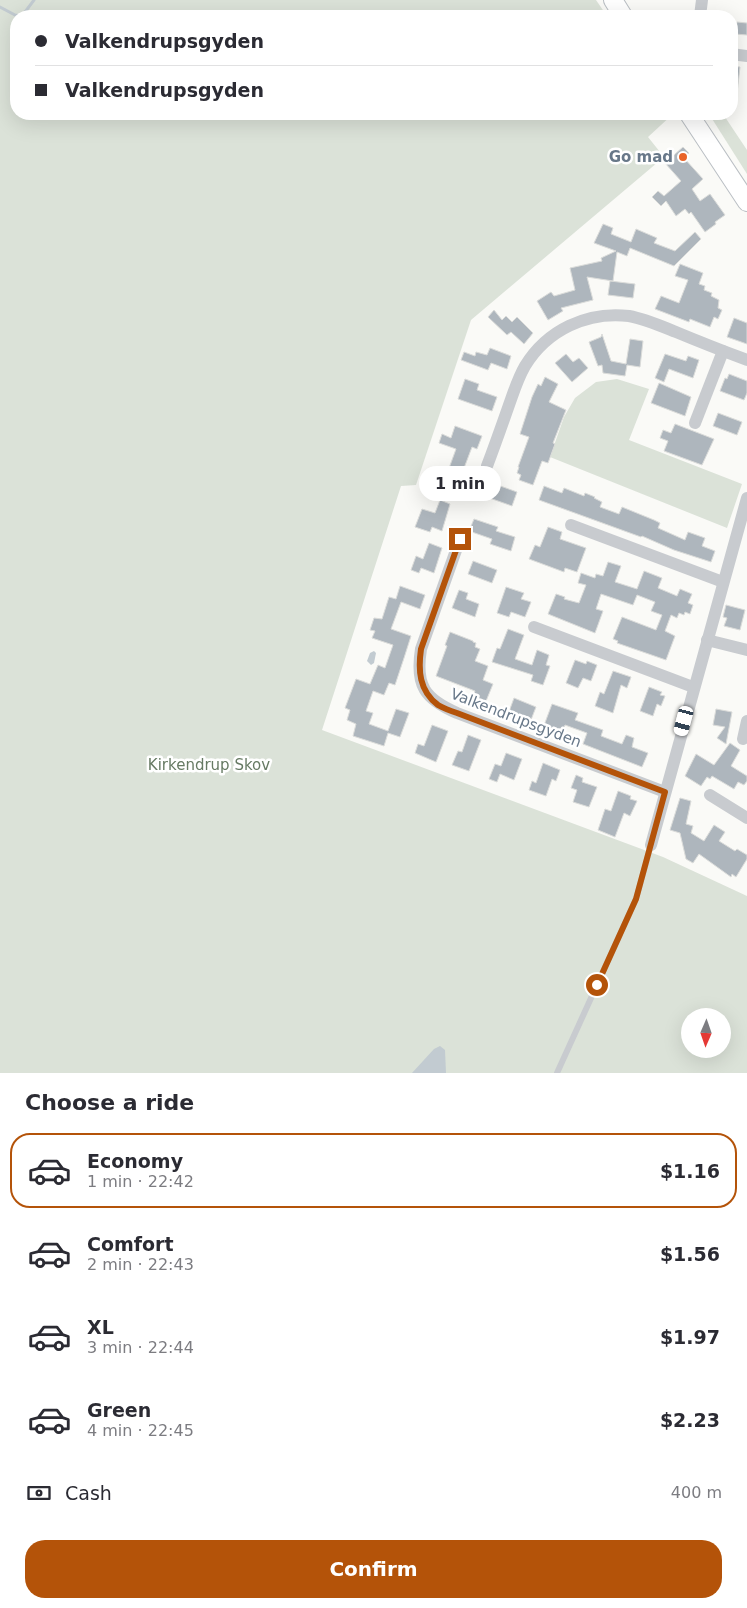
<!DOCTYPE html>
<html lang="en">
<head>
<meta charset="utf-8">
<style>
  body { margin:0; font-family:"DejaVu Sans",sans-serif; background:#f7f7f7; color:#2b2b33; height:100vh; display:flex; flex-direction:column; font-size:19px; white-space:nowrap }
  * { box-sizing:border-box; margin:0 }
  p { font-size:16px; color:#7c7c81 }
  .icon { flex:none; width:28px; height:28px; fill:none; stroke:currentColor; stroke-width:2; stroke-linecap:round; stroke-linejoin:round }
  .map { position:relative; height:1073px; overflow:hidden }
  .side { display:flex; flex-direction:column; background:#fff; flex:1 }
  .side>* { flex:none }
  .hud { position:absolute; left:10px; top:10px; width:728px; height:110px; border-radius:20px; box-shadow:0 5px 20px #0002; display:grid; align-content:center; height:110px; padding:0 25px; background:#fff }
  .needle { width:32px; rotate:182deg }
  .fabs { position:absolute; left:681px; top:1008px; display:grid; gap:10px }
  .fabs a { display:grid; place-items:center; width:50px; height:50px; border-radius:50%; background:#fff; box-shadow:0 5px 20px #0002; font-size:25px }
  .end { position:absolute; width:22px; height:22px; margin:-11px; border:6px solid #b45309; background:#fff; box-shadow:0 0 0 2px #fff }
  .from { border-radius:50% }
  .bubble { position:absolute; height:35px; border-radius:18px; background:#fff; box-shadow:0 5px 20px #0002; font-size:16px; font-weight:700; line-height:35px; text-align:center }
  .car { position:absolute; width:15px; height:30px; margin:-15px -8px; border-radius:6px; box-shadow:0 0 4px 1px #0007; background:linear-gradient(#fff 24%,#345 0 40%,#fff 0 76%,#345 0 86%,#fff 0) }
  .hud b { display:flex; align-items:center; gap:18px; height:48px; font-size:19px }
  .hud b+b { border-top:1px solid #e1e1e2 }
  .hud i { width:12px; height:12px; background:#2b2b33 }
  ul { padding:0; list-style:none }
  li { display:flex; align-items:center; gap:15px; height:75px; margin:0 10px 8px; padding:0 15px; border:2px solid transparent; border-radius:20px }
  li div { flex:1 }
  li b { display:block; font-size:19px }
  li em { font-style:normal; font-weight:700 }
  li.current { border-color:#b45309 }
  li>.icon { width:45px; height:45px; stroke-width:1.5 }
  h2 { padding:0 25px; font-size:22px; line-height:60px }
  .pay { display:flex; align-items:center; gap:12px; height:55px; padding:0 25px; font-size:19px }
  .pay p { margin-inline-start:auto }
  .primary-button { display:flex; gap:10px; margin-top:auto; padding:10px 25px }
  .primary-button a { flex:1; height:58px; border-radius:20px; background:#b45309; color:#fff; font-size:20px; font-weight:700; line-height:58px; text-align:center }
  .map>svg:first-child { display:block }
</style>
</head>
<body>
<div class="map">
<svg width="747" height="1073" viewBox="0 0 747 1073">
  <rect width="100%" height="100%" fill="#fafaf7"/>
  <g fill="#dbe2d8" fill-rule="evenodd">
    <path d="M0,0H596L607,16H16V114H673L648,137L664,157L471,320L416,485L401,486L322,730L663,857L747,896V1073H0ZM690,1016H722V1049H690Z"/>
    <path d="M709,114H723L747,150V174Z"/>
    <path d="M617,379L649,389L629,440L742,484L727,528L550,457L564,417L575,398L596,382Z"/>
  </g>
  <g fill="#c2cbd1">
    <path d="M374,651L376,653L374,663L371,665L367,661L370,653Z"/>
    <path d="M440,1046L445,1050L446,1073H412L434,1049Z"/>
  </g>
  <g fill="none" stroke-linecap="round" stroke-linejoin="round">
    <path stroke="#c2cbd1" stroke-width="3" d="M0,7L15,15L22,16L34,0"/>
  </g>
  <g fill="#aeb6bd" stroke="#dbdcda">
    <path d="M737,22L747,23V35L735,34Z"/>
    <path d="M732,66L740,67L737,93H731Z"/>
    <path d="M683,147L689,153L684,158L703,179L692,189L700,201L710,194L725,215L715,222L716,224L705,232L691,212L689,214L685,209L676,216L666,201L661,206L652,197L658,191L664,196L681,181L665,163Z"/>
    <path d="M603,224L613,228L611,234L631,242L636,229L657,238L654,243L675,251L695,232L701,239L674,266L630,248L627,256L617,252L613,281L587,277L593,300L561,308L563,311L548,320L537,301L551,292L554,296L575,290L570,268L602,261L601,258L616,251L594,243Z"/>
    <path d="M680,264L703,273L699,284L705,286L704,290L712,293L711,296L719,300L718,308L722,310L718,319L714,317L710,327L690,319L689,322L655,309L661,296L679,303L688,280L675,276Z"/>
    <path d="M610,281L635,284L633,298L608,295Z"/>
    <path d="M494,310L502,320L506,316L512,322L517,317L533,333L524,344L511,332L507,335L488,317Z"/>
    <path d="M734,318L747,323V344L727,337Z"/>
    <path d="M602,334L611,361L626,364L630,339L643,341L640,367L627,365L625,376L603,373L602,365L598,366L589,342L601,337Z"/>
    <path d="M490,348L511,356L507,369L491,363L488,370L461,360L464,352L475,356L476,352L487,355Z"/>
    <path d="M566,354L573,362L579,358L588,368L572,382L555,363Z"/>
    <path d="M665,354L686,361L688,356L699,360L693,378L669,369L664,382L655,378Z"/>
    <path d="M729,374L747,381V393L744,400L720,391L725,378L727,379Z"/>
    <path d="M545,377L558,384L549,402L566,410L553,443L555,444L548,463L542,461L533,485L519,480L521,475L517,473L519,467H518L529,437L520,434L532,397L538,384L541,386Z"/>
    <path d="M465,379L479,384L477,390L497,397L492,411L458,399Z"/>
    <path d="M659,383L691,397L685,416L651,403Z"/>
    <path d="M718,413L742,422L737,435L713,426Z"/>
    <path d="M675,424L714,439L702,465L664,451L668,441L660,438L663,430L671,433Z"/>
    <path d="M455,426L482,436L477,449L472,447L461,476L470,479L465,491L441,483L446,471H448L456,449L439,443L442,434L451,438Z"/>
    <path d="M493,471L495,472L492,483L517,492L512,506L484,496L488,484L480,481L483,473L489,474Z"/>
    <path d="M544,486L562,493L564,488L584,496L585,493L595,497L594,498L602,502L600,507L619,514L622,507L654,520L660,523L658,528L685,540L688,532L705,538L702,546L715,551L711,562L674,550L642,536L641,537L539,500Z"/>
    <path d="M440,500L450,504L442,531L432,527L430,532L415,527L422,509L435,513Z"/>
    <path d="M474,519L498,527L496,531L515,537L511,551L490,544L492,539L469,531Z"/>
    <path d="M548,527L562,532L560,539L586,548L577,572L565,568L564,572L529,559L535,545L540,547Z"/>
    <path d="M429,543L442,548L434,573L421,568L419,573L411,570L416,556L423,559Z"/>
    <path d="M473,561L497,570L492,583L468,574Z"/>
    <path d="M608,562L621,566L615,582L637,589L644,571L662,578L658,588L677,596L680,589L692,594L688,603L693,605L690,614L685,612L684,615L679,613L677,618L671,615L665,631L675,636L666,660L617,643L618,641L613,639L622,617L656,630L662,615L651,611L655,602L637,595L633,605L601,594L596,609L603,611L595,633L548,614L556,594L565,597L564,599L579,603L586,585L578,583L581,573L595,578L596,574L603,576Z"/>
    <path d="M400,586L425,595L420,609L401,602L391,629L411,636L404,658L395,685L389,683L384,695L373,691L366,711L373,713L369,724L388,731L396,709L409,713L400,737L388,733L384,746L353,736L356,724L347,720L350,710L345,708L356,679L370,684L378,665L385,668L393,645L372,638L375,631L370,630L374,618L382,619L389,597L396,599Z"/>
    <path d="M506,587L524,593L521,599L531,602L525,617L511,612L509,617L497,613Z"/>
    <path d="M459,590L468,593L466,599L479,604L475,617L452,608Z"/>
    <path d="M726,605L745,610L740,630L724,626L727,618L723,617Z"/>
    <path d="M508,629L524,635L515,659L532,665L537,650L549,655L546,665L550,666L543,685L531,681L533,675L492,662L497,648L500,649Z"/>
    <path d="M450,632L473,641V642L476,643L475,647L480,649L475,661L488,666L483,680L493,684L484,706L471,701L475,691L436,676L447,646L445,645Z"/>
    <path d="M575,660L586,664L587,661L597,665L591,681L583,678L578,688L566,683Z"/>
    <path d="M613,671L631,677L627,688L621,685L613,713L595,706L600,692L604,694Z"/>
    <path d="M649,687L662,692L660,695L665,696L661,706L657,704L653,716L640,711Z"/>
    <path d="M514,698L536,707L529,725L507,717Z"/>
    <path d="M552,704L578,713L575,720L603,730L601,736L622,744L626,735L634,738L632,747L648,753L642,767L583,744L587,733L565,725L561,735L543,728Z"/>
    <path d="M716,709L732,712L726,744L717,738L725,727L713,725Z"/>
    <path d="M432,725L448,731L436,762L415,753L418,744L424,746Z"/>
    <path d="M468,735L481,740L469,771L452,765L458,751L462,752Z"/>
    <path d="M730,743L740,750L731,766L747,776V781L744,785L738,782L734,789L712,776L710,779L707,777L701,786L685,776L696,754L714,765Z"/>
    <path d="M506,753L522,759L514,780L500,774L497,782L489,779L495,764L501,766Z"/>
    <path d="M543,763L560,770L556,781L552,779L546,796L529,790L532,781L536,783Z"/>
    <path d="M576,775L583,778L582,782L597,787L589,807L573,802L577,790L571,788Z"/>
    <path d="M618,791L631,796L630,799L637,801L630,816L624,813L615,837L598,830L605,809L611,811Z"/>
    <path d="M680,798L691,801L686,824L693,826L691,833L704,841L714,825L725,832L719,841L735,851L737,849L747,855V859L736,877L732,874L731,877L699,854L693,863L686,859L680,833L670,830Z"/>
  </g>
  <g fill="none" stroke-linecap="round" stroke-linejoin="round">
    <defs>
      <g id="secondary">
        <path d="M613,0L623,16"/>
        <path d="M689,114L747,202"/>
      </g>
    </defs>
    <use href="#secondary" stroke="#babfc4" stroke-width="20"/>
    <path stroke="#c8cbcf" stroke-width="6" d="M557,1073L636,899L651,845"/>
    <g stroke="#c8cbcf" stroke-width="12">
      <path d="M700,16L702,0"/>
      <path d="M731,54L747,56"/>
      <path d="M695,423L723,351"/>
      <path d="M487,466C495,445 502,425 509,405C514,391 518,378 525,366C547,330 587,311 629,316C645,319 661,326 676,332C700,342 723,351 747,360"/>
      <path d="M571,525L723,582"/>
      <path d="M460,539L421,649C415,686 425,699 457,713L665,792"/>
      <path d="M534,627L693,687"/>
      <path d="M707,640L747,650"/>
      <path d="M743,739L747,721"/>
      <path d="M710,795L747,818"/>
      <path d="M651,845L747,498"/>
    </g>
    <use href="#secondary" stroke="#fff" stroke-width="18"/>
  </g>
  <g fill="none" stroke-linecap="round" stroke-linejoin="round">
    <path stroke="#b45309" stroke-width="6" d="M460,539L421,649C418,670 419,691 438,705C443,708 451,711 457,713L665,792L636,899L597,985"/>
  </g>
  <circle fill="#e96328" stroke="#fff" stroke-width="2" cx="683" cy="157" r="5"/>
  <g text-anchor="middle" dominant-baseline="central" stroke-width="5" stroke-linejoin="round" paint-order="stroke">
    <g font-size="15" font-weight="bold" fill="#687889" stroke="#fff" text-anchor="end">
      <text x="673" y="157">Go mad</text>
    </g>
    <g font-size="15" fill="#687889" stroke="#fff">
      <text transform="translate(516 718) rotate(21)">Valkendrupsgyden</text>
    </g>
    <g font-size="15" fill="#667a63" stroke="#fff">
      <text x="209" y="765">Kirkendrup Skov</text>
    </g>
  </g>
</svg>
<div class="fabs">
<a><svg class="needle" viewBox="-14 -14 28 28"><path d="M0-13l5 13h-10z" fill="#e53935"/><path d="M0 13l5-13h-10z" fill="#7c7c81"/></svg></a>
</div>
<i class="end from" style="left:597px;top:985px"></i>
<i class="end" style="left:460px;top:539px"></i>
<div class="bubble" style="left:419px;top:466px;width:82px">1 min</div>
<i class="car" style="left:684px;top:721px;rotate:195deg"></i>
<div class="hud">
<b><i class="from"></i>Valkendrupsgyden</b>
<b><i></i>Valkendrupsgyden</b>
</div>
</div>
<section class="side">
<h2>Choose a ride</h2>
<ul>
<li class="current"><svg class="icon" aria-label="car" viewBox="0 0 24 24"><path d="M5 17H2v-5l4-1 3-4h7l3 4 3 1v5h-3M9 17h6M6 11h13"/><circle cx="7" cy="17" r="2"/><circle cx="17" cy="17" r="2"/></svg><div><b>Economy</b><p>1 min · 22:42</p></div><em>$1.16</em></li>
<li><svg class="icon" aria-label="car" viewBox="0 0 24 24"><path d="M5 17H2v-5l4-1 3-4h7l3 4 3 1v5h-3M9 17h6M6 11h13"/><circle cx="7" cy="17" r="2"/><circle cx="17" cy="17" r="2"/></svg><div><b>Comfort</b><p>2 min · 22:43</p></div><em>$1.56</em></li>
<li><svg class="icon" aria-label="car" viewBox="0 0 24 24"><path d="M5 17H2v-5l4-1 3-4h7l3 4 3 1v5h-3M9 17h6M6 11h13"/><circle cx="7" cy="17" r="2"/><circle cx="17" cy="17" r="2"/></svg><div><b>XL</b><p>3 min · 22:44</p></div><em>$1.97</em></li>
<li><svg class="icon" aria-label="car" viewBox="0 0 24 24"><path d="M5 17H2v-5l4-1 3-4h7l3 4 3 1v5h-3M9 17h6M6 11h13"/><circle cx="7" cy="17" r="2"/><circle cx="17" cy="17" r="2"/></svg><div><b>Green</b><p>4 min · 22:45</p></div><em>$2.23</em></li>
</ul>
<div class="pay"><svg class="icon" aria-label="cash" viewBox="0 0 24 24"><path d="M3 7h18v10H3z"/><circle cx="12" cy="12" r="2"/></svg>Cash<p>400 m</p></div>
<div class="primary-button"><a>Confirm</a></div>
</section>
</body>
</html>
